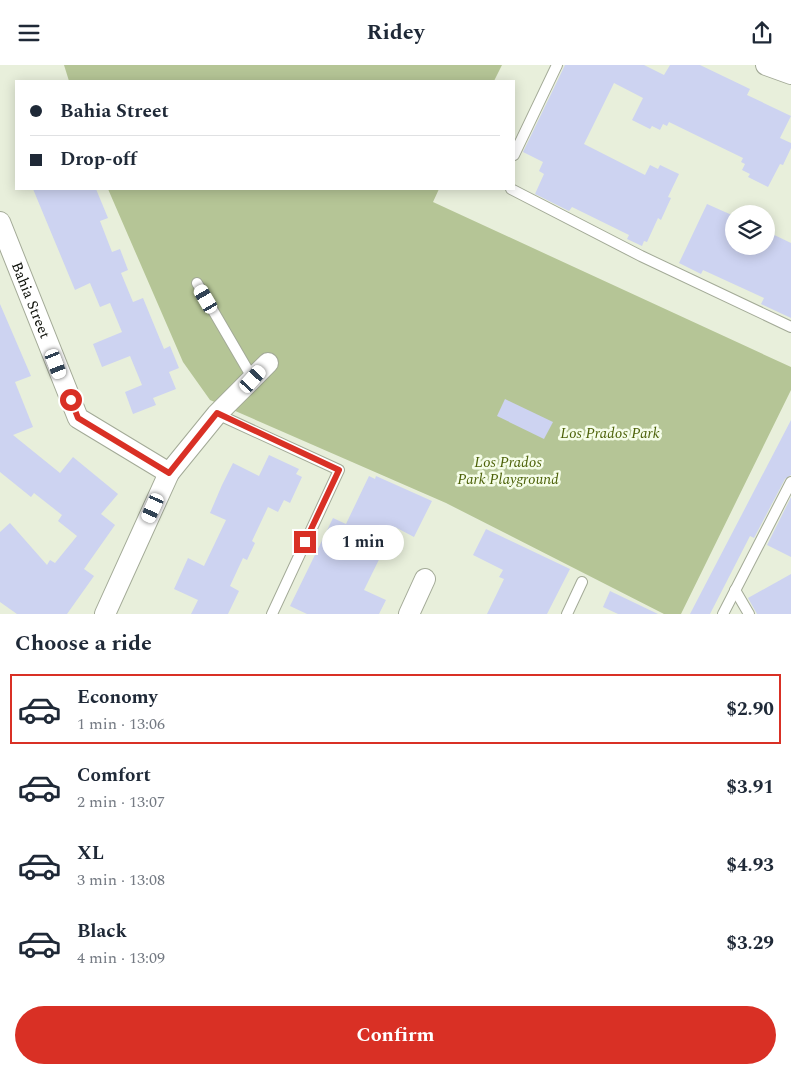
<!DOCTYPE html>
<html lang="en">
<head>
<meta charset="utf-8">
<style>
  body { margin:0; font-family:Spectral,serif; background:#f6f6f7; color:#1f2937; height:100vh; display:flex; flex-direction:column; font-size:19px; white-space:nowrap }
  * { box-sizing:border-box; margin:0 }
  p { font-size:16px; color:#747a83 }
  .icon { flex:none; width:28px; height:28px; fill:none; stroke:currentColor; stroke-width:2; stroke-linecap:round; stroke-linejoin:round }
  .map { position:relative; height:549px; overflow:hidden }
  .drawer { display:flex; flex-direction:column; background:#fff; flex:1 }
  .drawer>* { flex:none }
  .top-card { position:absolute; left:15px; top:15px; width:500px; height:110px; border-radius:0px; box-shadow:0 2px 12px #0003; display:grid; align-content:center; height:110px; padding:0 15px; background:#fff }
  .tools { position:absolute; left:725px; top:140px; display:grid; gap:10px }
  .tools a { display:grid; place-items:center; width:50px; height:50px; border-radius:50%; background:#fff; box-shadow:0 2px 12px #0003; font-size:25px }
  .end { position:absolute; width:22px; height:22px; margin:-11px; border:6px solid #d93025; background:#fff; box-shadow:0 0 0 2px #fff }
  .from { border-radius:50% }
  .bubble { position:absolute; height:35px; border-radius:18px; background:#fff; box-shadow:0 2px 12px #0003; font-size:16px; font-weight:700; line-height:35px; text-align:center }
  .car { position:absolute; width:15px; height:30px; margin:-15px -8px; border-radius:6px; box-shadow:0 0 4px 1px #0007; background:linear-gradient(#fff 24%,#345 0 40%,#fff 0 76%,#345 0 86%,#fff 0) }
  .top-card b { display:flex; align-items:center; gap:18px; height:48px; font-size:19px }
  .top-card b+b { border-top:1px solid #e0e1e3 }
  .top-card i { width:12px; height:12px; background:#1f2937 }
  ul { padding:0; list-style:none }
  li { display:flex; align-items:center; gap:15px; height:70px; margin:0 10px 8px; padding:0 5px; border:2px solid transparent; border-radius:0px }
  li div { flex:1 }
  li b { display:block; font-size:19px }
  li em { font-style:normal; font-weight:700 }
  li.on { border-color:#d93025 }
  li>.icon { width:45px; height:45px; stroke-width:1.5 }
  h2 { padding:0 15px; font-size:22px; line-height:60px }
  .primary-button { display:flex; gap:10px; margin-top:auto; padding:10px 15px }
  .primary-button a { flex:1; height:58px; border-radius:30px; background:#d93025; color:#fff; font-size:20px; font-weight:700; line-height:58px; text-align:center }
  header { display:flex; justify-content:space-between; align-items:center; height:65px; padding:0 15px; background:#fff; font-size:22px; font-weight:700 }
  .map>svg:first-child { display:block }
</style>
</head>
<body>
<header><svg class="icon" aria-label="menu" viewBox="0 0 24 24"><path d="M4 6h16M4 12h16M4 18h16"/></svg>Ridey<svg class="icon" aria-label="share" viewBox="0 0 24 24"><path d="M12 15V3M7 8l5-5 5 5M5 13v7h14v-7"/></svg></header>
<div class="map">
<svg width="791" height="549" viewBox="0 0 791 549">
  <rect width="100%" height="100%" fill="#e8efdb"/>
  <g fill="#b5c596">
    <path d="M64,0H502L494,16H69Z"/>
    <path d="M108,124H439L433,137L791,302V325L681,549H664L446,438L210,335L183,297Z"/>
  </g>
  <g fill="#cdd3f1">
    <path d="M565,0H644L664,10L670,0H700L750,24L747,30L791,51L780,73L791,78V83L783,100L780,99L768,122L748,112L750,109L742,105L745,99L741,97L743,93L708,76L669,57L667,61L663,59L660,65L652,61L650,64L632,55L643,33L614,18L584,79L645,110L650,100L658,104L660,100L679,109L668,132L671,133L661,155L658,153L647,177L644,176L642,181L627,174L629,170L572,142L569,146L535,129L544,109L539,106L543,97L523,87Z"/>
    <path d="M33,124H96L108,153L100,156L112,187L120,184L128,205L121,208L133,237L143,233L164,284L170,281L179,303L169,307L176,324L153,333L156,340L133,349L125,327L142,320L130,291L102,302L93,279L122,267L110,238L100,242L90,218L75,225Z"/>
    <path d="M707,139L734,151V181H766V166L791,178V253L761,239L764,233L703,205L701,209L679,198Z"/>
    <path d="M0,239L31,311L15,317L33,362L13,370L60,408L73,392L118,429L101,449L115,460L84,504L94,511L67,549H17L0,537V467L10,458L47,500L50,495L55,498L77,471L58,456L62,450L34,428L31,432L0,407Z"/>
    <path d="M505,334L553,357L544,374L497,351Z"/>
    <path d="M791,355V410L785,414L754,473L750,471L710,549H690Z"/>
    <path d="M269,390L299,404L296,409L302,412L290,438L284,435L278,447L268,442L252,476L255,478L247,495L243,493L230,521L239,526L228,549H191L198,535L174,524L188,493L204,501L226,455L210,448L222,420L233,398L259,411Z"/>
    <path d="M369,411L375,414L376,411L432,436L414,472L395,462L364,525L386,535L379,549H307L290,541L333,453L346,459Z"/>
    <path d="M791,432V492L767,480Z"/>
    <path d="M486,464L570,504L547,549H487L504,514L499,512L503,505L473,490Z"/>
    <path d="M791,509V549H757L748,533Z"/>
    <path d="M610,526L658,549H618L603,542Z"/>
  </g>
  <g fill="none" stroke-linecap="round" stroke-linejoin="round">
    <defs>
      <g id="lane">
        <path d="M514,90L557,0"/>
        <path d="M511,124L641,191L791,262"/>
        <path d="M197,218L253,314"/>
        <path d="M217,349L339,405L272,549"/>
        <path d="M735,525L749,549"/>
        <path d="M567,549L582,517"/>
        <path d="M723,549L791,417"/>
      </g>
      <g id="street">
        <path d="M766,0L791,9"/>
        <path id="s1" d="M0,157L78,353L169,408"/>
        <path d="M105,549L169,408L217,349L268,298"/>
        <path d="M409,549L425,514"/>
      </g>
    </defs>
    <use href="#lane" stroke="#a3aa97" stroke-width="12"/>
    <use href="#street" stroke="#a3aa97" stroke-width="22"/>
    <use href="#lane" stroke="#fff" stroke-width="10"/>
    <use href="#street" stroke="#fff" stroke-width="20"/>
  </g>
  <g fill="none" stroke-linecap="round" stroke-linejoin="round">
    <path stroke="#d93025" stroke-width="6" d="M71,335L78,353L169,408L217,348L339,405L305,477"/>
  </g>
  <g text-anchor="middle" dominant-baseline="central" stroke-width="5" stroke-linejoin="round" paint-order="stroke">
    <g font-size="15" fill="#0a0d06" stroke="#f5fde8">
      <text stroke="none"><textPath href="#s1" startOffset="84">Bahia Street</textPath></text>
    </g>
    <g font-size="15" font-style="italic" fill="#4c6108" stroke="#f5fde8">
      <text x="610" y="368">Los Prados Park</text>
      <text x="508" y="397">Los Prados<tspan x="508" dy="17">Park Playground</tspan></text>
    </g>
  </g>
</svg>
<div class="tools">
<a><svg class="icon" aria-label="layers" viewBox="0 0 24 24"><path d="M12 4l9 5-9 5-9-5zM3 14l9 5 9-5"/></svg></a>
</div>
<i class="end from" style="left:71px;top:335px"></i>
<i class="end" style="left:305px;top:477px"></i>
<div class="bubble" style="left:322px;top:460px;width:82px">1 min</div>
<i class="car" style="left:206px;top:234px;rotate:330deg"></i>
<i class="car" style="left:56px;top:299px;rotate:159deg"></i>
<i class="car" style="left:253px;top:314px;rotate:42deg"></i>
<i class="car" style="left:153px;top:443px;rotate:204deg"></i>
<div class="top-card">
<b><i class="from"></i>Bahia Street</b>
<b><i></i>Drop-off</b>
</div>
</div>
<section class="drawer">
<h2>Choose a ride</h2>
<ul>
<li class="on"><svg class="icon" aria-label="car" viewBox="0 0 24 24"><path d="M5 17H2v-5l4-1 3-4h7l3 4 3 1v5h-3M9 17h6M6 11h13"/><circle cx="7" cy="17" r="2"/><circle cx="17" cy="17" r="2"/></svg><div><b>Economy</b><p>1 min · 13:06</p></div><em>$2.90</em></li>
<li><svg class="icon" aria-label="car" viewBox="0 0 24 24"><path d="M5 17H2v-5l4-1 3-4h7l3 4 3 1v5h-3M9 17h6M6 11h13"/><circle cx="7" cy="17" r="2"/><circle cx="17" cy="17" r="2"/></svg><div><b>Comfort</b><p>2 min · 13:07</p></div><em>$3.91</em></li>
<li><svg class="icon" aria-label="car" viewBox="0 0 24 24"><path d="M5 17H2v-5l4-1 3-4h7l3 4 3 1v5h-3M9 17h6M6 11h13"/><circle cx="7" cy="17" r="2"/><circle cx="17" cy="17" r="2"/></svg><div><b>XL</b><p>3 min · 13:08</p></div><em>$4.93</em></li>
<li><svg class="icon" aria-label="car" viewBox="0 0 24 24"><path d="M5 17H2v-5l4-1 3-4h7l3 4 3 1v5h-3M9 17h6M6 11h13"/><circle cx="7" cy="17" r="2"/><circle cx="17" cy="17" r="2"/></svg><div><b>Black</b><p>4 min · 13:09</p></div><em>$3.29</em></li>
</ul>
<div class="primary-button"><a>Confirm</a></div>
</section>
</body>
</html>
